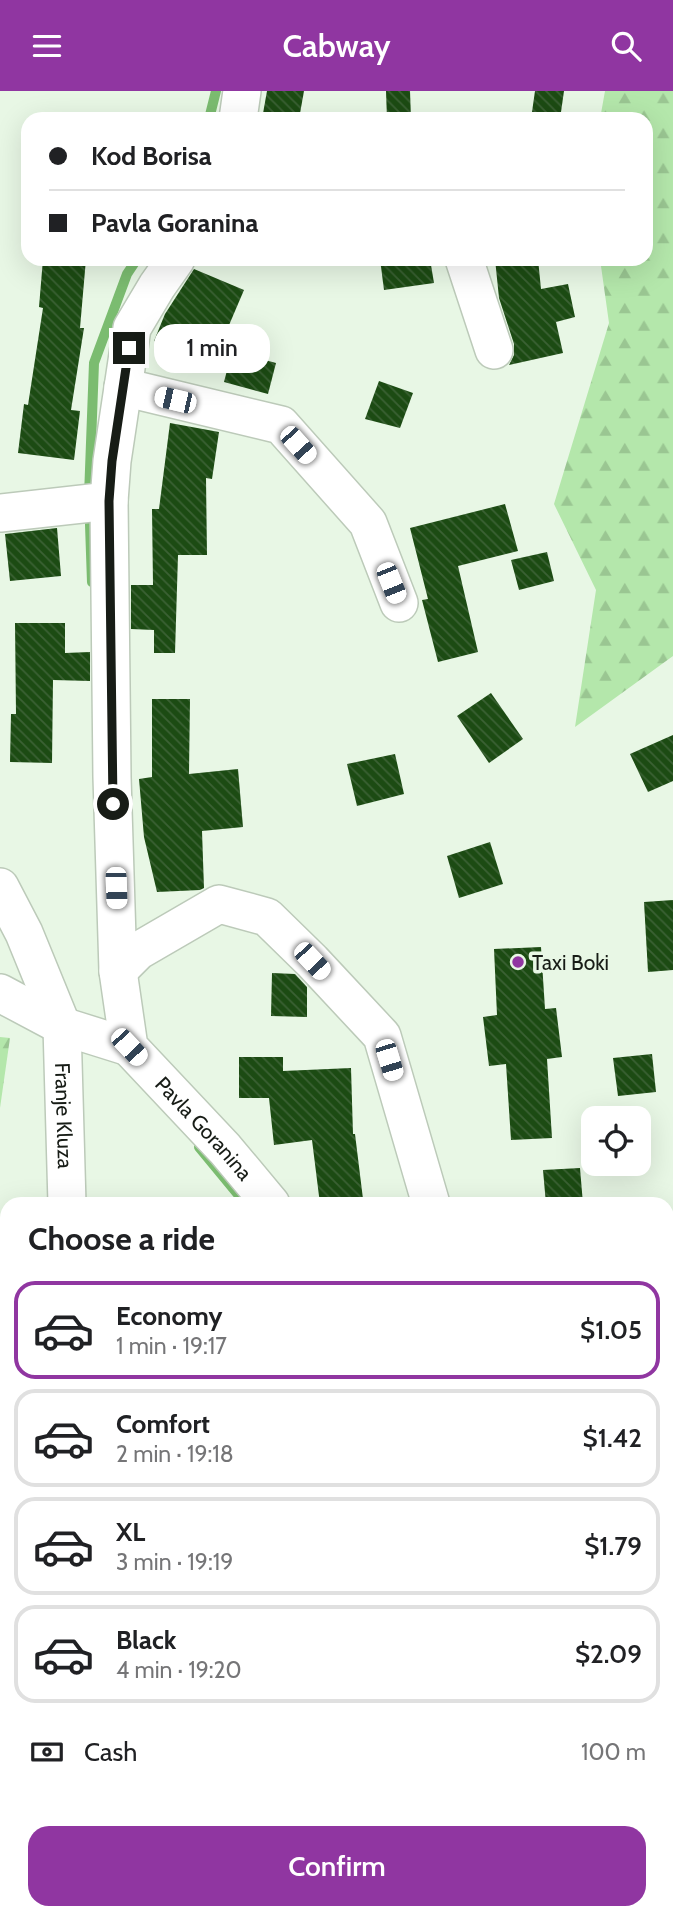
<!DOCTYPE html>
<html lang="en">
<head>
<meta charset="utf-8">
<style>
  body { margin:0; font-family:Cabin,sans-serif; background:#f6f6f6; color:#202124; height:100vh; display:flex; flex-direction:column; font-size:26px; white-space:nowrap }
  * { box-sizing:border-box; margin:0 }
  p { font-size:23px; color:#757577 }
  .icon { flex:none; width:38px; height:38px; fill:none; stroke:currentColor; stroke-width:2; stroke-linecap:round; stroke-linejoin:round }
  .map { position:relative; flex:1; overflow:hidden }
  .side { position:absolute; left:0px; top:1106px; width:674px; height:723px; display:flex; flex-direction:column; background:#fff; border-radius:21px 21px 0 0; box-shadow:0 7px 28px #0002 }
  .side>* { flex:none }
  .top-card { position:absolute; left:21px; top:21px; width:632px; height:154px; border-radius:21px; box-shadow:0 7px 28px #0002; display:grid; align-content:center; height:154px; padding:0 28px; background:#fff }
  .buttons { position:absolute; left:581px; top:1015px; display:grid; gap:14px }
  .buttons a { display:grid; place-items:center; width:70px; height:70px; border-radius:14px; background:#fff; box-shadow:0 7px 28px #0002; font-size:35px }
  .end { position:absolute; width:32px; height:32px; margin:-16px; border:9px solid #171c16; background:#fff; box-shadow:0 0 0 4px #fff }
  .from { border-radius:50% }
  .bubble { position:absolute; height:49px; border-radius:21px; background:#fff; box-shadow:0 7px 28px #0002; font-size:23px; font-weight:600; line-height:49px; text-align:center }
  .car { position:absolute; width:21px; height:42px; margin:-21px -10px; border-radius:9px; box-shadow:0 0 5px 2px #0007; background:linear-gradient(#fff 24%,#345 0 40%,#fff 0 76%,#345 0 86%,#fff 0) }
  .top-card b { display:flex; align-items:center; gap:24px; height:66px; font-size:26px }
  .top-card b+b { border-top:2px solid #e0e0e0 }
  .top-card i { width:18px; height:18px; background:#202124 }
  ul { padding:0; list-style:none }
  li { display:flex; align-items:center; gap:21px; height:98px; margin:0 14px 10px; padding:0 14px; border:4px solid #e0e0e0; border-radius:21px }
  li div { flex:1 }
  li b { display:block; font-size:26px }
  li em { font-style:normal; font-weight:600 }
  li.current { border-color:#9036a1 }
  li>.icon { width:63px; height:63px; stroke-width:1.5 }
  h2 { padding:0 28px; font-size:32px; line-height:84px }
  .pay { display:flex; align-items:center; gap:18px; height:77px; padding:0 28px; font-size:26px }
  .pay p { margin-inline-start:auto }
  .button { display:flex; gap:14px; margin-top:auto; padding:14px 28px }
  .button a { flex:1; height:80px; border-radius:21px; background:#9036a1; color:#fff; font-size:28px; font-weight:600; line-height:80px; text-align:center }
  header { display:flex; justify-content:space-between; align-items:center; height:91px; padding:0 28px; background:#9036a1; color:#fff; font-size:32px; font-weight:600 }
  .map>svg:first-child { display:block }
</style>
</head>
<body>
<header><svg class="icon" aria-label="menu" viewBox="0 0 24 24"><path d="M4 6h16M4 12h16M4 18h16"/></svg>Cabway<svg class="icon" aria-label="search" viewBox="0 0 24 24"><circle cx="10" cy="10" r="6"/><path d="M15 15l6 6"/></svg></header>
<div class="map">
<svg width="673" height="1828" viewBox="0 0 673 1828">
  <defs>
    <pattern id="forest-firs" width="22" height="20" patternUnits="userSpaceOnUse" patternTransform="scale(1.75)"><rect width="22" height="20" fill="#b4e7ab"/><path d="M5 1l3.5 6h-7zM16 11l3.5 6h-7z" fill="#9ac692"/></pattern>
    <pattern id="building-back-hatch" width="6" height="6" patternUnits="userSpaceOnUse" patternTransform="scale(1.75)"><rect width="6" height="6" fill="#1c4b13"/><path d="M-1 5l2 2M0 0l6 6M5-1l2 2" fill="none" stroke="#3b6134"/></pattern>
  </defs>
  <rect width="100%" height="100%" fill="#e8f7e5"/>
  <g fill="url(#forest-firs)">
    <path d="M605,0H673V565L575,636L596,499L554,413L609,232L600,168H646V28H600Z"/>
    <path d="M0,946L10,947L0,1017Z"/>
  </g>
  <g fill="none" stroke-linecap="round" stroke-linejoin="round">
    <g stroke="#7bbc70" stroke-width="10">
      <path d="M209,28L216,0"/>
      <path d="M92,491L89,405L94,272L127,183L137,168"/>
      <path d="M199,1056L246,1113"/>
    </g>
  </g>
  <g fill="url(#building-back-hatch)">
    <path d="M267,0H304L299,28H262Z"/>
    <path d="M386,0H410L411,28H387Z"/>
    <path d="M535,0H564L560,28H531Z"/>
    <path d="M43,168H86L80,237H84L71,319L80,320L74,369L18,362L24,313L28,314L43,217L39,216Z"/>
    <path d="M380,168H430L434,192L384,199Z"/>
    <path d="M495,168H538L541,198L568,193L575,226L556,231L563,262L509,274L514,264V253L499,207Z"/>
    <path d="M194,178L244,199L212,274L154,250L165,223Z"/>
    <path d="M232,260L276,272L268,303L224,291Z"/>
    <path d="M379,290L413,302L400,337L365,328Z"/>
    <path d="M170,332L219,341L212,388L206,387L207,464H178L175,562H154V539L131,538V494H153L152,418H159Z"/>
    <path d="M505,413L518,460L458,475L478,561L438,571L422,509L428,508L410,437Z"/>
    <path d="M57,437L61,485L10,490L5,443Z"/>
    <path d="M547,461L554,490L519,499L511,469Z"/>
    <path d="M15,532H65V562L90,561V590L53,589L52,672L10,671L11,623H16Z"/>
    <path d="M491,602L523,648L489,672L457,625Z"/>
    <path d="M152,608H190L189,683L238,678L243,736L202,740L204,797L200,799L157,801L144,746L139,688L152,686Z"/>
    <path d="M673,644V690L648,701L630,663Z"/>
    <path d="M395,663L404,703L357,715L347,673Z"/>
    <path d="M490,751L503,793L459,807L447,765Z"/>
    <path d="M673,809V879L648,881L644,811Z"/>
    <path d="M541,856L545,918L556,917L562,966L547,968L552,1047L511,1049L506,973L489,975L483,926L497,924L494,858Z"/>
    <path d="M272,882L295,883L307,896V926L271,925Z"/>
    <path d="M652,963L656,1001L618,1005L613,967Z"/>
    <path d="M239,966H283V980L351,977L353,1043H355L363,1108L320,1113L312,1049L274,1054L269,1007H239Z"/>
    <path d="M580,1077L583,1113H546L543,1079Z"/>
  </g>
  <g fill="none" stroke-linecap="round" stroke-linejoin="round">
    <defs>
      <g id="minor">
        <path d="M238,28L242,0"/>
        <path id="s1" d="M176,168L157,195L132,237L112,370L109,410L112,686L118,880L129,956L225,1058L271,1113"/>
        <path d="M464,168L494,259"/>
        <path d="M123,296L281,334L368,432L399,512"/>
        <path d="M0,422L109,410"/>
        <path id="s2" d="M0,796L24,842L62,935L67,1113"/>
        <path d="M118,880L138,860L219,813L267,826L312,870L382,945L431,1113"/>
        <path d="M0,902L62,935L129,956"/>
        <path d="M0,1225L7,1220"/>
        <path d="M0,1557L7,1554"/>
      </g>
      <g id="major">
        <path d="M667,1563L673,1559"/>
        <path d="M667,1613L673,1611"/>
        <path d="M175,1828L186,1822"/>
        <path d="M245,1828L257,1822"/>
      </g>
    </defs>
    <use href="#minor" stroke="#bccab9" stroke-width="40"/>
    <use href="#major" stroke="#bccab9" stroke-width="42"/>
    <use href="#minor" stroke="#fff" stroke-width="37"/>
    <use href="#major" stroke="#fff" stroke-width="38"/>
  </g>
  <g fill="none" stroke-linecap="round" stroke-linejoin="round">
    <path stroke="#171c16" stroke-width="9" d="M113,713L109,410L112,370L129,257"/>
  </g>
  <circle fill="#9036a1" stroke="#e8f7e5" stroke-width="2.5" cx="518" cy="871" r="7"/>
  <g text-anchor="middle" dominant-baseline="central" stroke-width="7" stroke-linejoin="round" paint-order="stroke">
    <g font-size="21" fill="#171c16" stroke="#e8f7e5" text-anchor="start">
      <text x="532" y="871">Taxi Boki</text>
    </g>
    <g font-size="21" fill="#171c16" stroke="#e8f7e5">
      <text stroke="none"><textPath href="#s2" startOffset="242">Franje Kluza</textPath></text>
      <text stroke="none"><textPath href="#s1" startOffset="914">Pavla Goranina</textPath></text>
    </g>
  </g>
</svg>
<div class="buttons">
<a><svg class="icon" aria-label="locate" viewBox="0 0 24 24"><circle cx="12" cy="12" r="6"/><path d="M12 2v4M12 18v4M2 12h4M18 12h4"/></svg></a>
</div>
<i class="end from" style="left:113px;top:713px"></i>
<i class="end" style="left:129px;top:257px"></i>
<div class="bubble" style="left:154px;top:233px;width:116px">1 min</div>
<i class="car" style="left:175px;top:309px;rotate:283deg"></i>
<i class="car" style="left:298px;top:354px;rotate:138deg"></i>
<i class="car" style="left:391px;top:492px;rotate:158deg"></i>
<i class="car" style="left:116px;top:797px;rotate:178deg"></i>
<i class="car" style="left:312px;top:870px;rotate:137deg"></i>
<i class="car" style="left:129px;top:956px;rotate:137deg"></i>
<i class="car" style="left:389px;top:969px;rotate:163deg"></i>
<div class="top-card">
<b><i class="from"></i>Kod Borisa</b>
<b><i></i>Pavla Goranina</b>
</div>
<section class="side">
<h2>Choose a ride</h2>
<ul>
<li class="current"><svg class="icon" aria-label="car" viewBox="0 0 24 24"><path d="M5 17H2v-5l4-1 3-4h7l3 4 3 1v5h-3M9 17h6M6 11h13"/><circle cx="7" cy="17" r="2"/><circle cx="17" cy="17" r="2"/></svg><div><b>Economy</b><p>1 min · 19:17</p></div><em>$1.05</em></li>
<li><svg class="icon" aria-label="car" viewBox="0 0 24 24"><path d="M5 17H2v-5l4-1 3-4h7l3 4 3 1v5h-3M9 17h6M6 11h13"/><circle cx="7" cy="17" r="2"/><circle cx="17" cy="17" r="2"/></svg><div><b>Comfort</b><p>2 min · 19:18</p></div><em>$1.42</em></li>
<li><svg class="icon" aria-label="car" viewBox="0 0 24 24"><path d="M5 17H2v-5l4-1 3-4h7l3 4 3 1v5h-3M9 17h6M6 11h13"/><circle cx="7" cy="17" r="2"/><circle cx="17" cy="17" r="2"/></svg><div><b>XL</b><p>3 min · 19:19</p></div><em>$1.79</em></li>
<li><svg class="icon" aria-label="car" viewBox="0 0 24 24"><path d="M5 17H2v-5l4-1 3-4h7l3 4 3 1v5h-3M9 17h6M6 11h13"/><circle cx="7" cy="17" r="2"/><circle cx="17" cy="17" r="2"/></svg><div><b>Black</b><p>4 min · 19:20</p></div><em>$2.09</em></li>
</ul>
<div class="pay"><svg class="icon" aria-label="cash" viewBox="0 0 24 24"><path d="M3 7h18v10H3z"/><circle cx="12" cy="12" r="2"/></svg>Cash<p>100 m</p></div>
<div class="button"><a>Confirm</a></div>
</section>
</div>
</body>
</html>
